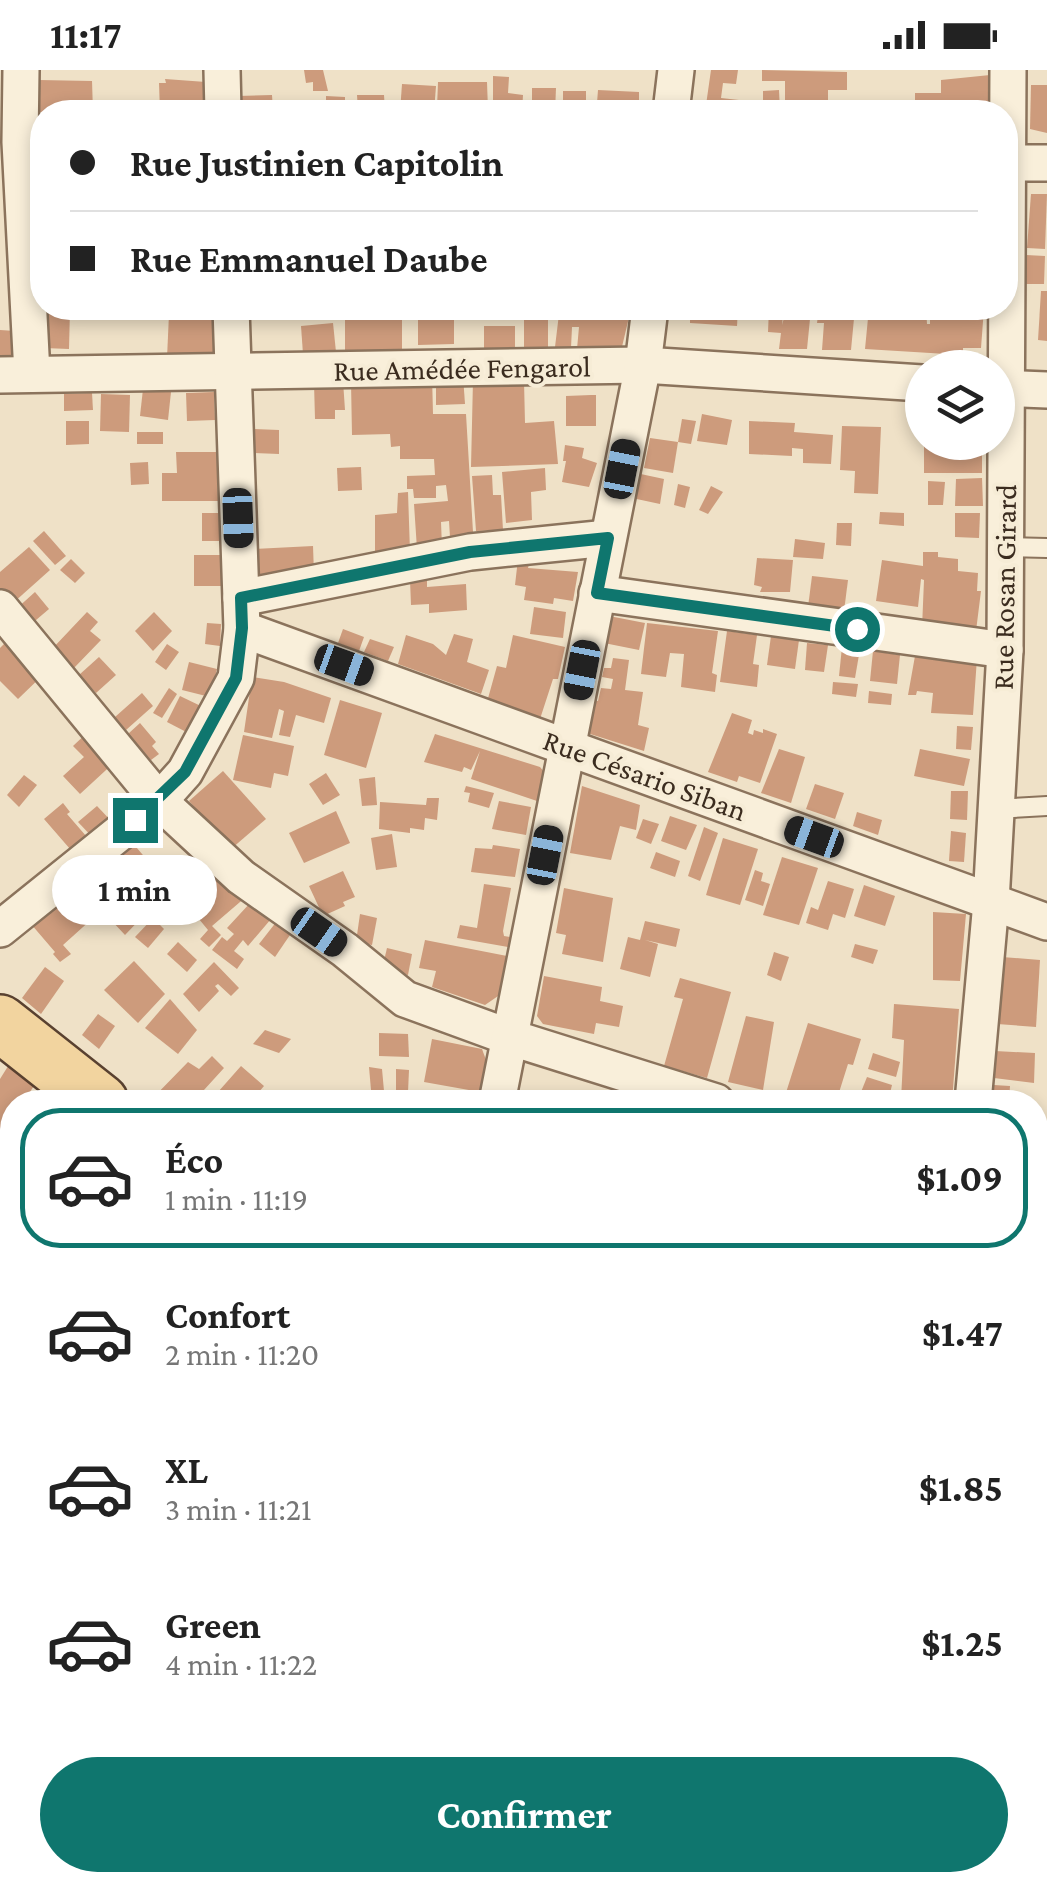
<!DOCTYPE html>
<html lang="fr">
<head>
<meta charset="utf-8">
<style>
  body { margin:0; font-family:"Crimson Pro",serif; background:#f2f2f2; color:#222; height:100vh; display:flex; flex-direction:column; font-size:38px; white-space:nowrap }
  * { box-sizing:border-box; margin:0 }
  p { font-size:32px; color:#767676 }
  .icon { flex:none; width:55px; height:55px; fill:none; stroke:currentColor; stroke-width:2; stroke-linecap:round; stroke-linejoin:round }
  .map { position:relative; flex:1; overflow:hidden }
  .panel { position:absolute; left:0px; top:1020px; width:1048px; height:802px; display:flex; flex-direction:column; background:#fff; border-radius:40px 40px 0 0; box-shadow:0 5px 15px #0003 }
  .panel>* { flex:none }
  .hud { position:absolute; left:30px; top:30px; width:988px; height:220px; border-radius:40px; box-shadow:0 5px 15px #0003; display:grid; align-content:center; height:220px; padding:0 40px; background:#fff }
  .fabs { position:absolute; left:905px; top:280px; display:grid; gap:20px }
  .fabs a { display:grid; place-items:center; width:110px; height:110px; border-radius:50%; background:#fff; box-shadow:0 5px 15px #0003; font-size:50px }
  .end { position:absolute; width:45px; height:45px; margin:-22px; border:12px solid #0f766e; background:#fff; box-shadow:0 0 0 5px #fff }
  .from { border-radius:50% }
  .bubble { position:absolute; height:70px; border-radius:35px; background:#fff; box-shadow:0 5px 15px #0003; font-size:32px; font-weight:700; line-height:70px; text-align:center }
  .car { position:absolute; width:30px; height:60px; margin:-30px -15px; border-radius:12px; box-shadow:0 0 8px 2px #0007; background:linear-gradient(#222 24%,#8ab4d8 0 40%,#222 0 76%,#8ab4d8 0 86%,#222 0) }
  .hud b { display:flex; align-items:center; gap:35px; height:95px; font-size:38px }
  .hud b+b { border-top:2px solid #e0e0e0 }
  .hud i { width:25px; height:25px; background:#222 }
  ul { padding:18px 0 0; list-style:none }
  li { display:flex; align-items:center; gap:30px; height:140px; margin:0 20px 15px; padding:0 20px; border:5px solid transparent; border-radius:40px }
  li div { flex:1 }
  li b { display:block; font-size:38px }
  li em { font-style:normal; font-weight:700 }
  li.current { border-color:#0f766e }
  li>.icon { width:90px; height:90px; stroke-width:1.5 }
  .cta { display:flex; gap:20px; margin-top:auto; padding:20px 40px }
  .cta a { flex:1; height:115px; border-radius:60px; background:#0f766e; color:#fff; font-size:40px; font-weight:700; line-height:115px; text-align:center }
  .status { display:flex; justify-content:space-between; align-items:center; height:70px; padding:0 50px; background:#fff; direction:ltr }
  .status svg { height:28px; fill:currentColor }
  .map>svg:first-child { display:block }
</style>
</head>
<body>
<div class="status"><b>11:17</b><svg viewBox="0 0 49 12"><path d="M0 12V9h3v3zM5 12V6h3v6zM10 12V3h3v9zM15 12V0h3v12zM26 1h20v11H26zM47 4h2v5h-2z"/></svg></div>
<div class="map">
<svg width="1047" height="1821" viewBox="0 0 1047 1821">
  <defs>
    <pattern id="water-ripples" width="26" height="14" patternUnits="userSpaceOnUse" patternTransform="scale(2.5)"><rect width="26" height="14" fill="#a8c3ba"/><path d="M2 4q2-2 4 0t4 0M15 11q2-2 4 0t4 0" fill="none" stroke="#8a9f97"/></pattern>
  </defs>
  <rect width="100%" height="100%" fill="#efe1c7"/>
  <path fill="url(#water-ripples)" stroke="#6e9187" stroke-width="2.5" d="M1047,1440V1821H185L194,1810H1035V1444Z"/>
  <g fill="#cd9b7c">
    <path d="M304,0H323L328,21H313V12L306,13Z"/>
    <path d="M711,0H738L736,14L723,13L721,28L748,31L745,42H705Z"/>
    <path d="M762,0L847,2V20H828V42H785V11H762Z"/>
    <path d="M990,5V42H940V37L915,36V23H941V10Z"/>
    <path d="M493,6L509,7L508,23L523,25L522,42H493Z"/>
    <path d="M165,9L206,12L215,42H160L159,13H166Z"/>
    <path d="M39,10L92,11L93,42H39Z"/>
    <path d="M438,12H487L488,40L447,42V39L437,38Z"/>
    <path d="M402,14L436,16L434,42H400Z"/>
    <path d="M1031,15H1047V63L1030,59Z"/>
    <path d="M532,18H556L555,42H532Z"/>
    <path d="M598,20L639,22V42H609V34L597,33Z"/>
    <path d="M779,20L780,42H763V21Z"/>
    <rect x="563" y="21" width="23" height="21"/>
    <path d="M272,25L273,42H238V26Z"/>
    <path d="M357,25H384L385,42H358Z"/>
    <path d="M326,26L345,27V42H326Z"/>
    <path d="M1031,124H1047L1045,179L1027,178Z"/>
    <path d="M1026,185L1045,186L1044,214H1025Z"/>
    <path d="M1041,221H1047V271L1038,270Z"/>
    <path d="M46,238L70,239L69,279L44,278Z"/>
    <rect x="345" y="238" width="57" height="42"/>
    <path d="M418,238H454V274L418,275Z"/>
    <rect x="524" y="238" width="24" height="45"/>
    <path d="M690,238H738L737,256L690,253Z"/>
    <path d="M769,238H784L782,255L784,248L810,249L807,279H779L781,263L768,262Z"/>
    <path d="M786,238H814L813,248L785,245Z"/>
    <path d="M819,238H855L851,280H822L824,253H817Z"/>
    <path d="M869,238H926L927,254H930V238H984L981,278H963V285L865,279Z"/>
    <path d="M600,239L630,243L621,281L577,279L579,257H572L571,278L555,277L559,244H599Z"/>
    <path d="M169,244L212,246L214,287L167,288Z"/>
    <path d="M333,253L336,282L303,284L301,256Z"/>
    <path d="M484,256H515V283L484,284Z"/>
    <path d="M0,260L15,261L13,288L0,287Z"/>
    <path d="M432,305L433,344H466L473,462L450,467L449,451L441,452L442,477L417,479L414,434L448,431L446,415L436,416V428H414L413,419H407V406L435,405L434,389H400V376L391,377L390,364L352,365L351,312Z"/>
    <path d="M436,305L463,306L465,334L436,335Z"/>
    <path d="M473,310L524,311L525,353L554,351L558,394L471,397Z"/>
    <path d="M343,311L345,340H335V349H315L314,313Z"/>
    <path d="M143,319L171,322L168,350L140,346Z"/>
    <path d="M214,322L215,350L187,351L186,323Z"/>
    <path d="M92,323L93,340L64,341V324Z"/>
    <path d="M101,324L130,325L129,362L100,361Z"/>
    <path d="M591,325H596V356H566V326Z"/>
    <path d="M702,344L732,350L727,375L697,371Z"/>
    <path d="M682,349L696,351L691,374L678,372Z"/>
    <path d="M66,351H89V374L66,375Z"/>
    <path d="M749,351L795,353L794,362L833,365L831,394L803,393V379L792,378V386L749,384Z"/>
    <path d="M842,356L881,357L878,424L854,423L855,401L840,400Z"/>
    <path d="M254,359L279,360V384L253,383Z"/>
    <rect x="137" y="362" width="26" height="12"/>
    <path d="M650,368L678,372L673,403L644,398Z"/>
    <rect x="924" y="372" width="58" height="31"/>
    <path d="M565,375L584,378L582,388L597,393L589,417L562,412L566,391H563Z"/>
    <path d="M176,382H217L218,431H162V403H177Z"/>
    <path d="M148,392L149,414L131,415L130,393Z"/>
    <path d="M361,397L362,420L338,421L337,398Z"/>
    <path d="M545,398L546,420L531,422L532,450L506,453L502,402Z"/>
    <path d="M636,403L664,409L660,434L632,428Z"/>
    <path d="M492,405L493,425H501L503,460L476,461L472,406Z"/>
    <path d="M982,408L983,436H955L956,409Z"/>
    <path d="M928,411L945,412L943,435H928Z"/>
    <path d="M678,414L690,417L685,438L674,435Z"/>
    <path d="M711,416L723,422L708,444L699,440Z"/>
    <path d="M408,422L410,482L375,483V445L397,443L398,423Z"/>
    <path d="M880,442L904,443V456L879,454Z"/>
    <rect x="202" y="443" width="20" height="28"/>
    <path d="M955,443H980L979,468L955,467Z"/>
    <path d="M837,453H852L851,476L836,475Z"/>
    <path d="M44,461L66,486L55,495L33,471Z"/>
    <path d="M795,469L825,473L823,489L793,487Z"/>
    <path d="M313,476L314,504L254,507L252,479Z"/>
    <path d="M29,477L50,500L13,533L0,518V502Z"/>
    <path d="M923,482H938V487L958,489V501L978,503L977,521H981L976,561L922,558L924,510L921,509L918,537L876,531L882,490L923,496Z"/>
    <path d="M194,485H222L223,516H194Z"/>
    <path d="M757,488L793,490L790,522H760L762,517L754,515Z"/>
    <path d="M71,489L85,503L75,513L60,500Z"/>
    <path d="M518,489L530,490L528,498L578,502L573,531L554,528L553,534L524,530L526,517L515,515Z"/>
    <path d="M812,506L848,510L844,541L808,537Z"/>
    <path d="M427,509V517L466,514L467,540L429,543V534L411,535L410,510Z"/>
    <path d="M35,522L49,539L29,556L15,540Z"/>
    <path d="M534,537L566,542L563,568L530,564Z"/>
    <path d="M87,542L98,552L90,561L101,570L73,599L52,579Z"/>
    <path d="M154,542L172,561L153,581L135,561Z"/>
    <path d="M609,546L645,553L639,580L604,573Z"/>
    <path d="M207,553L221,554L220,576L205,574Z"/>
    <path d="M647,553L718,561L712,603L717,605L715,622L681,617L684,584L670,583L666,607L641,604Z"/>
    <path d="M343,559L364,567L359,581L338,573Z"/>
    <path d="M727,561L757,565L753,594L759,595L757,617L720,612Z"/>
    <path d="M454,564L473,569L467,592L489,600L481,624L398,594L406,565L433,574L446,585Z"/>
    <path d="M513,565L565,577L558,609H553L540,649L487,632L497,596L506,598Z"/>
    <path d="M771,566L799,570L795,599L767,595Z"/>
    <path d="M370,569L394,577L388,591L364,582Z"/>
    <path d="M5,573L46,602L18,629L0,611V578Z"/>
    <path d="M807,573L828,575L824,602L805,600Z"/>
    <path d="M167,574L179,582L166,600L155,592Z"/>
    <path d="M842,577L860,579L855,608L839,606Z"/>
    <path d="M873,581L900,585L897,614L870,611Z"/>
    <path d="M915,586L977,588L973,645L931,643L933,623L917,621L916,625H908Z"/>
    <path d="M99,587L116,605L96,623L79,605Z"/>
    <path d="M613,588L629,590L625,620L643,622L638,655L649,658L644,681L587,663L593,630L598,631L601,618L611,619L613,609L602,607L604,598H611Z"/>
    <path d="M189,592L217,599L210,627L182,620Z"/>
    <path d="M252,607L284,612L331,628L324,653L296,645L290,667L279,665L284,641L279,639L272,668L244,662Z"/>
    <path d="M833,612L858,614L856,627L832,624Z"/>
    <path d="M169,618L177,624L162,648L153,643Z"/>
    <path d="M869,621L892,624L891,635L868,633Z"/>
    <path d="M142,623L153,636L126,660L115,647Z"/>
    <path d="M180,626L207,639L194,666L167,652Z"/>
    <path d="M340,630L382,643L366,698L324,685Z"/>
    <path d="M732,643L752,650L748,663L753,665L754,660L763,663V659L777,664L760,713L739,706L737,712L708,702Z"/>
    <path d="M140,653L156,672L152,676L159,684L151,690L128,664Z"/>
    <path d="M957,656L973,657L971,680L956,679Z"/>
    <path d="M90,660L118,689L80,724L63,706L84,687L73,676Z"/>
    <path d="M435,664L540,697L546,704L537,731L471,709L480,681L471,700L464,697L462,702L424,692Z"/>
    <path d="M243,665L294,676L288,706L274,703L271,718L233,710Z"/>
    <path d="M779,679L805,687L791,733L761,723Z"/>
    <path d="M920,679L970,689L964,716L914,706Z"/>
    <path d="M223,701L266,749L231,779L189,731Z"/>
    <path d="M326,703L340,725L323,735L309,714Z"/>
    <path d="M24,705L37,715L19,737L7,725Z"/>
    <path d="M375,707L377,735L362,736L359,709Z"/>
    <path d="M815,714L844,723L835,749L806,739Z"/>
    <path d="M466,716L494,723L489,738L468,732L470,723L464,722Z"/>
    <path d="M582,716L640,735L636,760L620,756L611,790L570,783Z"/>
    <path d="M951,721H968L967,750L950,749Z"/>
    <path d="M427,728H439L437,750L425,748L424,760L410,758V763L379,759L380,732L426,735Z"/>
    <path d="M499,731L531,737L526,765L492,759Z"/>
    <path d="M63,733L70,742L67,744L93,774L77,787L44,749Z"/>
    <path d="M97,736L114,754L96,771L78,752Z"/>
    <path d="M336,741L350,773L304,793L289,763Z"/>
    <path d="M857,742L882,750L878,765L853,756Z"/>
    <path d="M670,746L697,755L686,780L661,771Z"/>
    <path d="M643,749L659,754L651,774L636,768Z"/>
    <path d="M704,757L718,763L700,811L688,806Z"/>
    <path d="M951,761L966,763L964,792L949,791Z"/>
    <path d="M392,764L397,797L376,800L371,768Z"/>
    <path d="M723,768L758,779L740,835L706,825Z"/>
    <path d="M131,771L159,804L135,824L149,840L125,865L81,818Z"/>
    <path d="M493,775L520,779L515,807L471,802L475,778L492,779Z"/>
    <path d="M656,782L680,791L675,807L650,798Z"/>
    <path d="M782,787L818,798L799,855L763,845Z"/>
    <path d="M220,795L247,826L212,856L221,865L209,877L200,869L208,860L194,843L200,838L187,823Z"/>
    <path d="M755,800L763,803L761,811L770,814L763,836L745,830Z"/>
    <path d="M343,801L355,827L343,832L345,836L323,846L309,816Z"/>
    <path d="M828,811L854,819L845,848L833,844L828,860L806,853L811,837L818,840Z"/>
    <path d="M484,814L511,818L503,861L504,866L510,867L508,877L457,868L460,855L477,858Z"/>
    <path d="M864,815L895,826L885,856L854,846Z"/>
    <path d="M174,816L186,829L164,849L153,835Z"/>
    <path d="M564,818L613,828L603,892L562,884L566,865L556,863Z"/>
    <path d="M65,824L82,844L86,841L93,848L63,875L71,884L60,892L53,884L55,882L31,854Z"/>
    <path d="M251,832L271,849L248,876L243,870L234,881L244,889L237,899L212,880L222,867L227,871L234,864L227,858Z"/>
    <path d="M933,842L966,844L960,911L933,910Z"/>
    <path d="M360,844L377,848L372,875L356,872Z"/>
    <path d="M153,848L164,859L148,878L135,867Z"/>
    <path d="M277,851L292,862L275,887L259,874Z"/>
    <path d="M645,851L680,859L676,877L645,870L658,874L650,907L620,899L628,867L640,870Z"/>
    <path d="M425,870L507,886L501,924L485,935L432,917L436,901L419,898Z"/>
    <path d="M178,872L197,890L187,902L167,884Z"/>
    <path d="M855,874L878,880L873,894L851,887Z"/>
    <path d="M387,878L412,884L408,905L382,899Z"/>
    <path d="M774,882L789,887L781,911L767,905Z"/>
    <path d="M1002,887L1040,890L1036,957L997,954Z"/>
    <path d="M134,891L165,924L138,953L104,920Z"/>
    <path d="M214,892L239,918L231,926L218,914L215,916L219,921L199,942L183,924Z"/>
    <path d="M45,897L64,911L41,944L22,928Z"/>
    <path d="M544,906L602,917L600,931L623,936L619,957L596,953L594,964L543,954L537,946Z"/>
    <path d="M680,908L731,922L707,1008L664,996L683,929L674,927Z"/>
    <path d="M170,929L197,960L178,984L145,958Z"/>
    <path d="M894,934L959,939L952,1032H857L867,1007L892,1015L889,1027L901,1030L904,970L892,968Z"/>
    <path d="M98,944L115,956L99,979L82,965Z"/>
    <path d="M746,946L774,952L763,1020L728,1012Z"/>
    <path d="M808,953L861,969L853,995L848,994L836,1032L823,1028L822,1032L784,1029Z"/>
    <path d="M265,960L291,969L279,983L253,974Z"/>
    <path d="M379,963L408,964L409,987L379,986Z"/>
    <path d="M432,969L482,979L486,990L480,1022L424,1012Z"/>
    <path d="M995,981L1035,983L1034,1013L994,1008Z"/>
    <path d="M873,983L900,992L896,1007L868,999Z"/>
    <path d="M212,986L224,998L193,1032H149L188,992L199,999Z"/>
    <path d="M10,993L36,1013L23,1032H12V1047L3,1060L0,1058V1009Z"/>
    <path d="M241,996L264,1016L252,1030L254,1032H225L227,1030L218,1022Z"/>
    <path d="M369,997L382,999L384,1021L371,1020Z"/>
    <path d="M396,999L409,1000L408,1022H396Z"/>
    <path d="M994,1015L1010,1016L1009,1032H993Z"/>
    <path d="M1037,1236H1047V1291L1035,1287Z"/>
  </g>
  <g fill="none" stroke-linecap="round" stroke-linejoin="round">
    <defs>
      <g id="service">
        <path d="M1006,477L1047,478"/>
        <path d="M996,739L1047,736"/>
      </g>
      <g id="minor">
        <path d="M21,0L20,72L32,304"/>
        <path d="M222,0L223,42"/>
        <path d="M671,42L676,0"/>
        <path d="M1005,93H1047"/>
        <path d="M0,305L643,295L922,313"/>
        <path d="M998,318L1047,320"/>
        <path d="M597,523L1005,580"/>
        <path d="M241,528L470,482L608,468"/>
        <path d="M0,538L159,731L241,807L345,880L405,929L509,967L716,1032"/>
        <path d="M242,559L1047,852"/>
        <path d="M0,859L159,731L185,702L236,608L242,559L231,238"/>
        <path d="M497,1032L643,295L650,238"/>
        <path d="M973,1032L991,832L1005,580L1008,0"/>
        <path d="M1035,1133L1047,1137"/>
      </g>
      <g id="primary">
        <path d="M0,953L100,1032"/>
        <path d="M1035,1336L1047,1332"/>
        <path d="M0,1617L12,1629"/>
      </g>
    </defs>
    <use href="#service" stroke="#8b735c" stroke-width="22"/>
    <use href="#minor" stroke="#8b735c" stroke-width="40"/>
    <use href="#primary" stroke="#594130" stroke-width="60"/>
    <path stroke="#8b735c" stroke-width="5" stroke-dasharray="8 5" stroke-linecap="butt" d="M0,1149L12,1120"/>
    <use href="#service" stroke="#f9efda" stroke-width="18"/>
    <use href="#minor" stroke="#f9efda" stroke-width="35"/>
    <use href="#primary" stroke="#f2d49f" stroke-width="55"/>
  </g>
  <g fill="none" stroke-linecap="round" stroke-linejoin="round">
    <path stroke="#0f766e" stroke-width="12" d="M135,750L185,702L236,608L242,558L241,528L470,482L608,468L597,523L857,559"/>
  </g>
  <g text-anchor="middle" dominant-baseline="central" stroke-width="8" stroke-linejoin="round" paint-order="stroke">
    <g font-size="30" fill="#3b2c1f" stroke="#f6ecd6">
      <text transform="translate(462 298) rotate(-1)">Rue Amédée Fengarol</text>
      <text transform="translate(1004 517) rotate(-89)">Rue Rosan Girard</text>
      <text transform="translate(645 705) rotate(20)">Rue Césario Siban</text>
    </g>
  </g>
</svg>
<div class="fabs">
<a><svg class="icon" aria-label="layers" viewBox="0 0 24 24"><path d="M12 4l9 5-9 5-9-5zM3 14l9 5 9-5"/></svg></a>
</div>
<i class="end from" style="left:857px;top:559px"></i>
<i class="end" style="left:135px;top:750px"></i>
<div class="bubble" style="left:52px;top:785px;width:165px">1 min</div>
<i class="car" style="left:622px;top:399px;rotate:11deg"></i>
<i class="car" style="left:238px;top:448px;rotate:178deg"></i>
<i class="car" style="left:344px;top:595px;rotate:110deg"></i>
<i class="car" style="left:582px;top:600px;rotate:191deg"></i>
<i class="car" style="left:814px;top:767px;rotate:290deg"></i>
<i class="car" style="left:545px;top:785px;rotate:11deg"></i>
<i class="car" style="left:319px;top:862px;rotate:125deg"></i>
<div class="hud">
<b><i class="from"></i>Rue Justinien Capitolin</b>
<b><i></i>Rue Emmanuel Daube</b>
</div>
<section class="panel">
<ul>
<li class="current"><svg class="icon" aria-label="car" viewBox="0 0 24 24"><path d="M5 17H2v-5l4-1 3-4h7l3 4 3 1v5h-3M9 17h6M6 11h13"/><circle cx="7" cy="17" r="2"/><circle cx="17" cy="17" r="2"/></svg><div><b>Éco</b><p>1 min · 11:19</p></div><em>$1.09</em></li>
<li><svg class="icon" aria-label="car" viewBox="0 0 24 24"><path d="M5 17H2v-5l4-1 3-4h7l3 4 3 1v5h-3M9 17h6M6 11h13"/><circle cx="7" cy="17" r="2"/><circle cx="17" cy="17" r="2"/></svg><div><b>Confort</b><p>2 min · 11:20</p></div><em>$1.47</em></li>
<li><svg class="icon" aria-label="car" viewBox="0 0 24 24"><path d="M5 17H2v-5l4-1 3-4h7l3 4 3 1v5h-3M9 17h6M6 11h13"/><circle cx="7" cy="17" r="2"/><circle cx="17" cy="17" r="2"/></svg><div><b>XL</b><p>3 min · 11:21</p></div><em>$1.85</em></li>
<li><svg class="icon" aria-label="car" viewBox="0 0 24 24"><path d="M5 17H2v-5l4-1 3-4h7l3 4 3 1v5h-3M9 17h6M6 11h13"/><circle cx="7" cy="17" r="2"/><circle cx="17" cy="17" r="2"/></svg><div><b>Green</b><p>4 min · 11:22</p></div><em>$1.25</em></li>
</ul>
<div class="cta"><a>Confirmer</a></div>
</section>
</div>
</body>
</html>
